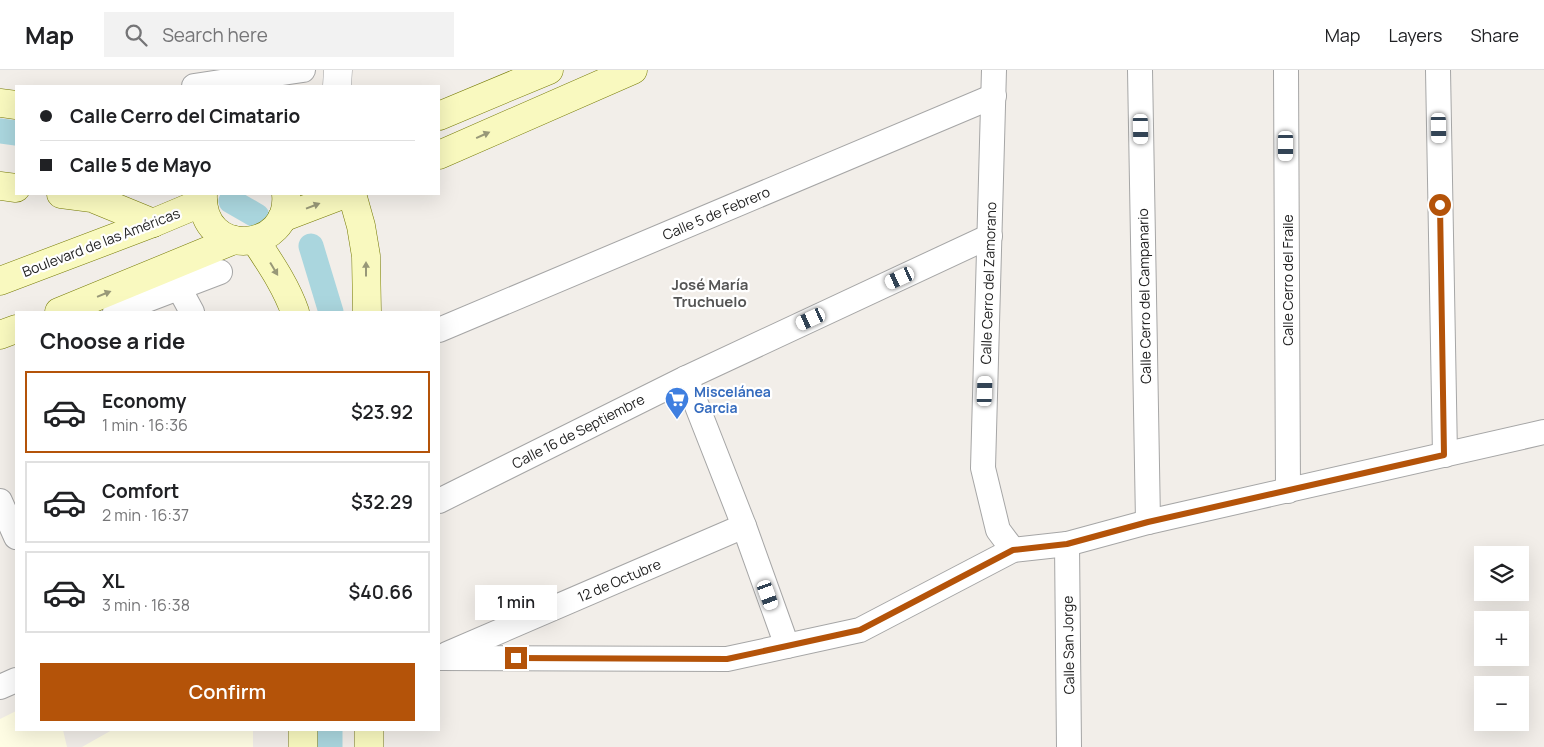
<!DOCTYPE html>
<html lang="en">
<head>
<meta charset="utf-8">
<style>
  body { margin:0; font-family:Manrope,sans-serif; background:#f2f2f2; color:#202124; height:100vh; display:flex; flex-direction:column; font-size:19px; white-space:nowrap }
  * { box-sizing:border-box; margin:0 }
  p { font-size:16px; color:#757577 }
  .icon { flex:none; width:28px; height:28px; fill:none; stroke:currentColor; stroke-width:2; stroke-linecap:round; stroke-linejoin:round }
  .map { position:relative; flex:1; overflow:hidden }
  .details { position:absolute; left:15px; top:241px; width:425px; height:420px; display:flex; flex-direction:column; background:#fff; border-radius:0px; box-shadow:0 5px 20px #0002 }
  .details>* { flex:none }
  .hud { position:absolute; left:15px; top:15px; width:425px; height:110px; border-radius:0px; box-shadow:0 5px 20px #0002; display:grid; align-content:center; height:110px; padding:0 25px; background:#fff }
  .tools { position:absolute; left:1474px; top:476px; display:grid; gap:10px }
  .tools a { display:grid; place-items:center; width:55px; height:55px; border-radius:0px; background:#fff; box-shadow:0 5px 20px #0002; font-size:25px }
  .end { position:absolute; width:22px; height:22px; margin:-11px; border:6px solid #b45309; background:#fff; box-shadow:0 0 0 2px #fff }
  .from { border-radius:50% }
  .bubble { position:absolute; height:35px; border-radius:0px; background:#fff; box-shadow:0 5px 20px #0002; font-size:16px; font-weight:600; line-height:35px; text-align:center }
  .car { position:absolute; width:15px; height:30px; margin:-15px -8px; border-radius:6px; box-shadow:0 0 4px 1px #0007; background:linear-gradient(#fff 24%,#345 0 40%,#fff 0 76%,#345 0 86%,#fff 0) }
  .hud b { display:flex; align-items:center; gap:18px; height:48px; font-size:19px }
  .hud b+b { border-top:1px solid #e0e0e0 }
  .hud i { width:12px; height:12px; background:#202124 }
  ul { padding:0; list-style:none }
  li { display:flex; align-items:center; gap:15px; height:82px; margin:0 10px 8px; padding:0 15px; border:2px solid #e0e0e0; border-radius:0px }
  li div { flex:1 }
  li b { display:block; font-size:19px }
  li em { font-style:normal; font-weight:600 }
  li.active { border-color:#b45309 }
  li>.icon { width:45px; height:45px; stroke-width:1.5 }
  h2 { padding:0 25px; font-size:22px; line-height:60px }
  .button { display:flex; gap:10px; margin-top:auto; padding:10px 25px }
  .button a { flex:1; height:58px; border-radius:0px; background:#b45309; color:#fff; font-size:20px; font-weight:600; line-height:58px; text-align:center }
  header { display:flex; align-items:center; gap:30px; box-sizing:border-box; height:70px; padding:0 25px; background:#fff; border-bottom:1px solid #e0e0e0 }
  header strong { font-size:24px }
  nav { display:flex; gap:28px; margin-inline-start:auto; font-size:18px }
  .search { width:350px; height:45px; background:#f2f2f2; display:flex; align-items:center; gap:12px; box-sizing:border-box; padding:0 18px; border-radius:0px; color:#757577; font-size:19px }
  .map>svg:first-child { display:block }
</style>
</head>
<body>
<header>
<strong>Map</strong>
<div class="search"><svg class="icon" aria-label="search" viewBox="0 0 24 24"><circle cx="10" cy="10" r="6"/><path d="M15 15l6 6"/></svg>Search here</div>
<nav><a>Map</a><a>Layers</a><a>Share</a></nav>
</header>
<div class="map">
<svg width="1544" height="677" viewBox="0 0 1544 677">
  <rect width="100%" height="100%" fill="#f2eee9"/>
  <g fill="#fffde4">
    <path d="M16,641V660H63L67,677H0V649Z"/>
    <path d="M112,660H253V677H82Z"/>
  </g>
  <g fill="none" stroke-linecap="round" stroke-linejoin="round">
    <g stroke="#aad6de" stroke-width="25">
      <path d="M0,61L16,63"/>
      <path d="M231,131L257,146"/>
      <path d="M311,176L331,242"/>
      <path d="M330,677V660"/>
    </g>
    <defs>
      <g id="minor">
        <path d="M994,0L983,398L998,460L1013,480"/>
        <path d="M1140,0L1148,452"/>
        <path d="M1286,0L1288,421"/>
        <path d="M1438,0L1445,385"/>
        <path d="M194,16L303,0"/>
        <path d="M179,218L192,242"/>
        <path d="M115,242L220,202"/>
        <path d="M439,260L994,26"/>
        <path d="M686,308L744,456L787,576"/>
        <path d="M0,431L16,467"/>
        <path d="M439,431L686,308L990,166"/>
        <path d="M1067,474L1069,677"/>
        <path d="M447,584L744,456"/>
        <path d="M439,588L727,589L860,560L1013,480L1067,474L1148,452L1544,362"/>
        <path d="M0,617L16,610"/>
      </g>
      <path id="tertiary" d="M337,16L338,0"/>
      <g id="secondary">
        <path d="M0,33L16,35"/>
        <path d="M439,46L549,0"/>
        <path d="M439,85L633,0"/>
        <path d="M0,116L16,118"/>
        <path d="M61,124L92,128L153,153"/>
        <path d="M203,124C200,190 292,183 286,124"/>
        <path d="M352,124L361,156L366,186L367,242"/>
        <path d="M282,148L345,124"/>
        <path d="M255,170C270,193 286,216 295,242"/>
        <path d="M0,211L153,153L203,132"/>
        <path d="M59,242L234,170"/>
        <path d="M0,265L16,259"/>
        <path d="M369,660V677"/>
        <path d="M303,677V660"/>
      </g>
    </defs>
    <use href="#minor" stroke="#a6a6a6" stroke-width="26"/>
    <use href="#tertiary" stroke="#a6a6a6" stroke-width="29"/>
    <use href="#secondary" stroke="#767b06" stroke-width="29"/>
    <use href="#minor" stroke="#fff" stroke-width="24"/>
    <use href="#tertiary" stroke="#fff" stroke-width="28"/>
    <use href="#secondary" stroke="#f9f9bf" stroke-width="28"/>
  </g>
  <defs><path id="oneway-solid" d="M-6-.8H1V-3.2L6.5 0L1 3.2V.8H-6Z" transform="scale(1.25)"/></defs>
  <g fill="#989878">
    <use href="#oneway-solid" transform="translate(483 65) rotate(-24)"/>
    <use href="#oneway-solid" transform="translate(313 136) rotate(-21)"/>
    <use href="#oneway-solid" transform="translate(274 199) rotate(59)"/>
    <use href="#oneway-solid" transform="translate(366 199) rotate(-90)"/>
    <use href="#oneway-solid" transform="translate(104 224) rotate(-22)"/>
  </g>
  <g fill="none" stroke-linecap="round" stroke-linejoin="round">
    <path stroke="#b45309" stroke-width="6" d="M516,588L727,589L787,576L860,560L1013,480L1067,474L1148,452L1444,385L1440,135"/>
  </g>
  <defs>
    <symbol id="supermarket-pin" viewBox="-11 -11 22 30"><path d="M0 17L-7.5 6A9.5 9.5 0 1 1 7.5 6Z" fill="#3f7fe0" stroke="#fff"/><path d="M-6-5.5h2.5l.6 2H6L4.5 2H-2.5L-4.4-4H-6ZM-1.5 3.2a1.3 1.3 0 1 0 .1 0ZM3 3.2a1.3 1.3 0 1 0 .1 0Z" fill="#fff"/></symbol>
  </defs>
  <g fill-rule="evenodd">
    <use href="#supermarket-pin" x="663" y="315" width="28" height="38"/>
  </g>
  <g text-anchor="middle" dominant-baseline="central" stroke-width="4.5" stroke-linejoin="round" paint-order="stroke">
    <g font-size="14" fill="#222" stroke="#fff">
      <text transform="translate(716 143) rotate(-23)">Calle 5 de Febrero</text>
      <text transform="translate(101 172) rotate(-21)">Boulevard de las Américas</text>
      <text transform="translate(1287 210) rotate(-90)">Calle Cerro del Fraile</text>
      <text transform="translate(988 213) rotate(-88)">Calle Cerro del Zamorano</text>
      <text transform="translate(1144 226) rotate(-91)">Calle Cerro del Campanario</text>
      <text transform="translate(578 361) rotate(-27)">Calle 16 de Septiembre</text>
      <text transform="translate(619 510) rotate(-23)">12 de Octubre</text>
      <text transform="translate(1068 575) rotate(-91)">Calle San Jorge</text>
    </g>
    <g font-size="14" font-weight="bold" fill="#366cbe" stroke="#fff" text-anchor="start">
      <text x="694" y="321">Miscelánea<tspan x="694" dy="16">Garcia</tspan></text>
    </g>
    <g font-size="15" font-weight="bold" fill="#555" stroke="#fff">
      <text x="710" y="214">José María<tspan x="710" dy="17">Truchuelo</tspan></text>
    </g>
  </g>
</svg>
<div class="tools">
<a><svg class="icon" aria-label="layers" viewBox="0 0 24 24"><path d="M12 4l9 5-9 5-9-5zM3 14l9 5 9-5"/></svg></a>
<a>+</a>
<a>−</a>
</div>
<i class="end from" style="left:1440px;top:135px"></i>
<i class="end" style="left:516px;top:588px"></i>
<div class="bubble" style="left:475px;top:515px;width:82px">1 min</div>
<i class="car" style="left:1439px;top:58px;rotate:179deg"></i>
<i class="car" style="left:1141px;top:59px;rotate:179deg"></i>
<i class="car" style="left:1286px;top:76px;rotate:180deg"></i>
<i class="car" style="left:900px;top:208px;rotate:245deg"></i>
<i class="car" style="left:811px;top:249px;rotate:245deg"></i>
<i class="car" style="left:985px;top:321px;rotate:2deg"></i>
<i class="car" style="left:768px;top:525px;rotate:160deg"></i>
<div class="hud">
<b><i class="from"></i>Calle Cerro del Cimatario</b>
<b><i></i>Calle 5 de Mayo</b>
</div>
<section class="details">
<h2>Choose a ride</h2>
<ul>
<li class="active"><svg class="icon" aria-label="car" viewBox="0 0 24 24"><path d="M5 17H2v-5l4-1 3-4h7l3 4 3 1v5h-3M9 17h6M6 11h13"/><circle cx="7" cy="17" r="2"/><circle cx="17" cy="17" r="2"/></svg><div><b>Economy</b><p>1 min · 16:36</p></div><em>$23.92</em></li>
<li><svg class="icon" aria-label="car" viewBox="0 0 24 24"><path d="M5 17H2v-5l4-1 3-4h7l3 4 3 1v5h-3M9 17h6M6 11h13"/><circle cx="7" cy="17" r="2"/><circle cx="17" cy="17" r="2"/></svg><div><b>Comfort</b><p>2 min · 16:37</p></div><em>$32.29</em></li>
<li><svg class="icon" aria-label="car" viewBox="0 0 24 24"><path d="M5 17H2v-5l4-1 3-4h7l3 4 3 1v5h-3M9 17h6M6 11h13"/><circle cx="7" cy="17" r="2"/><circle cx="17" cy="17" r="2"/></svg><div><b>XL</b><p>3 min · 16:38</p></div><em>$40.66</em></li>
</ul>
<div class="button"><a>Confirm</a></div>
</section>
</div>
</body>
</html>
